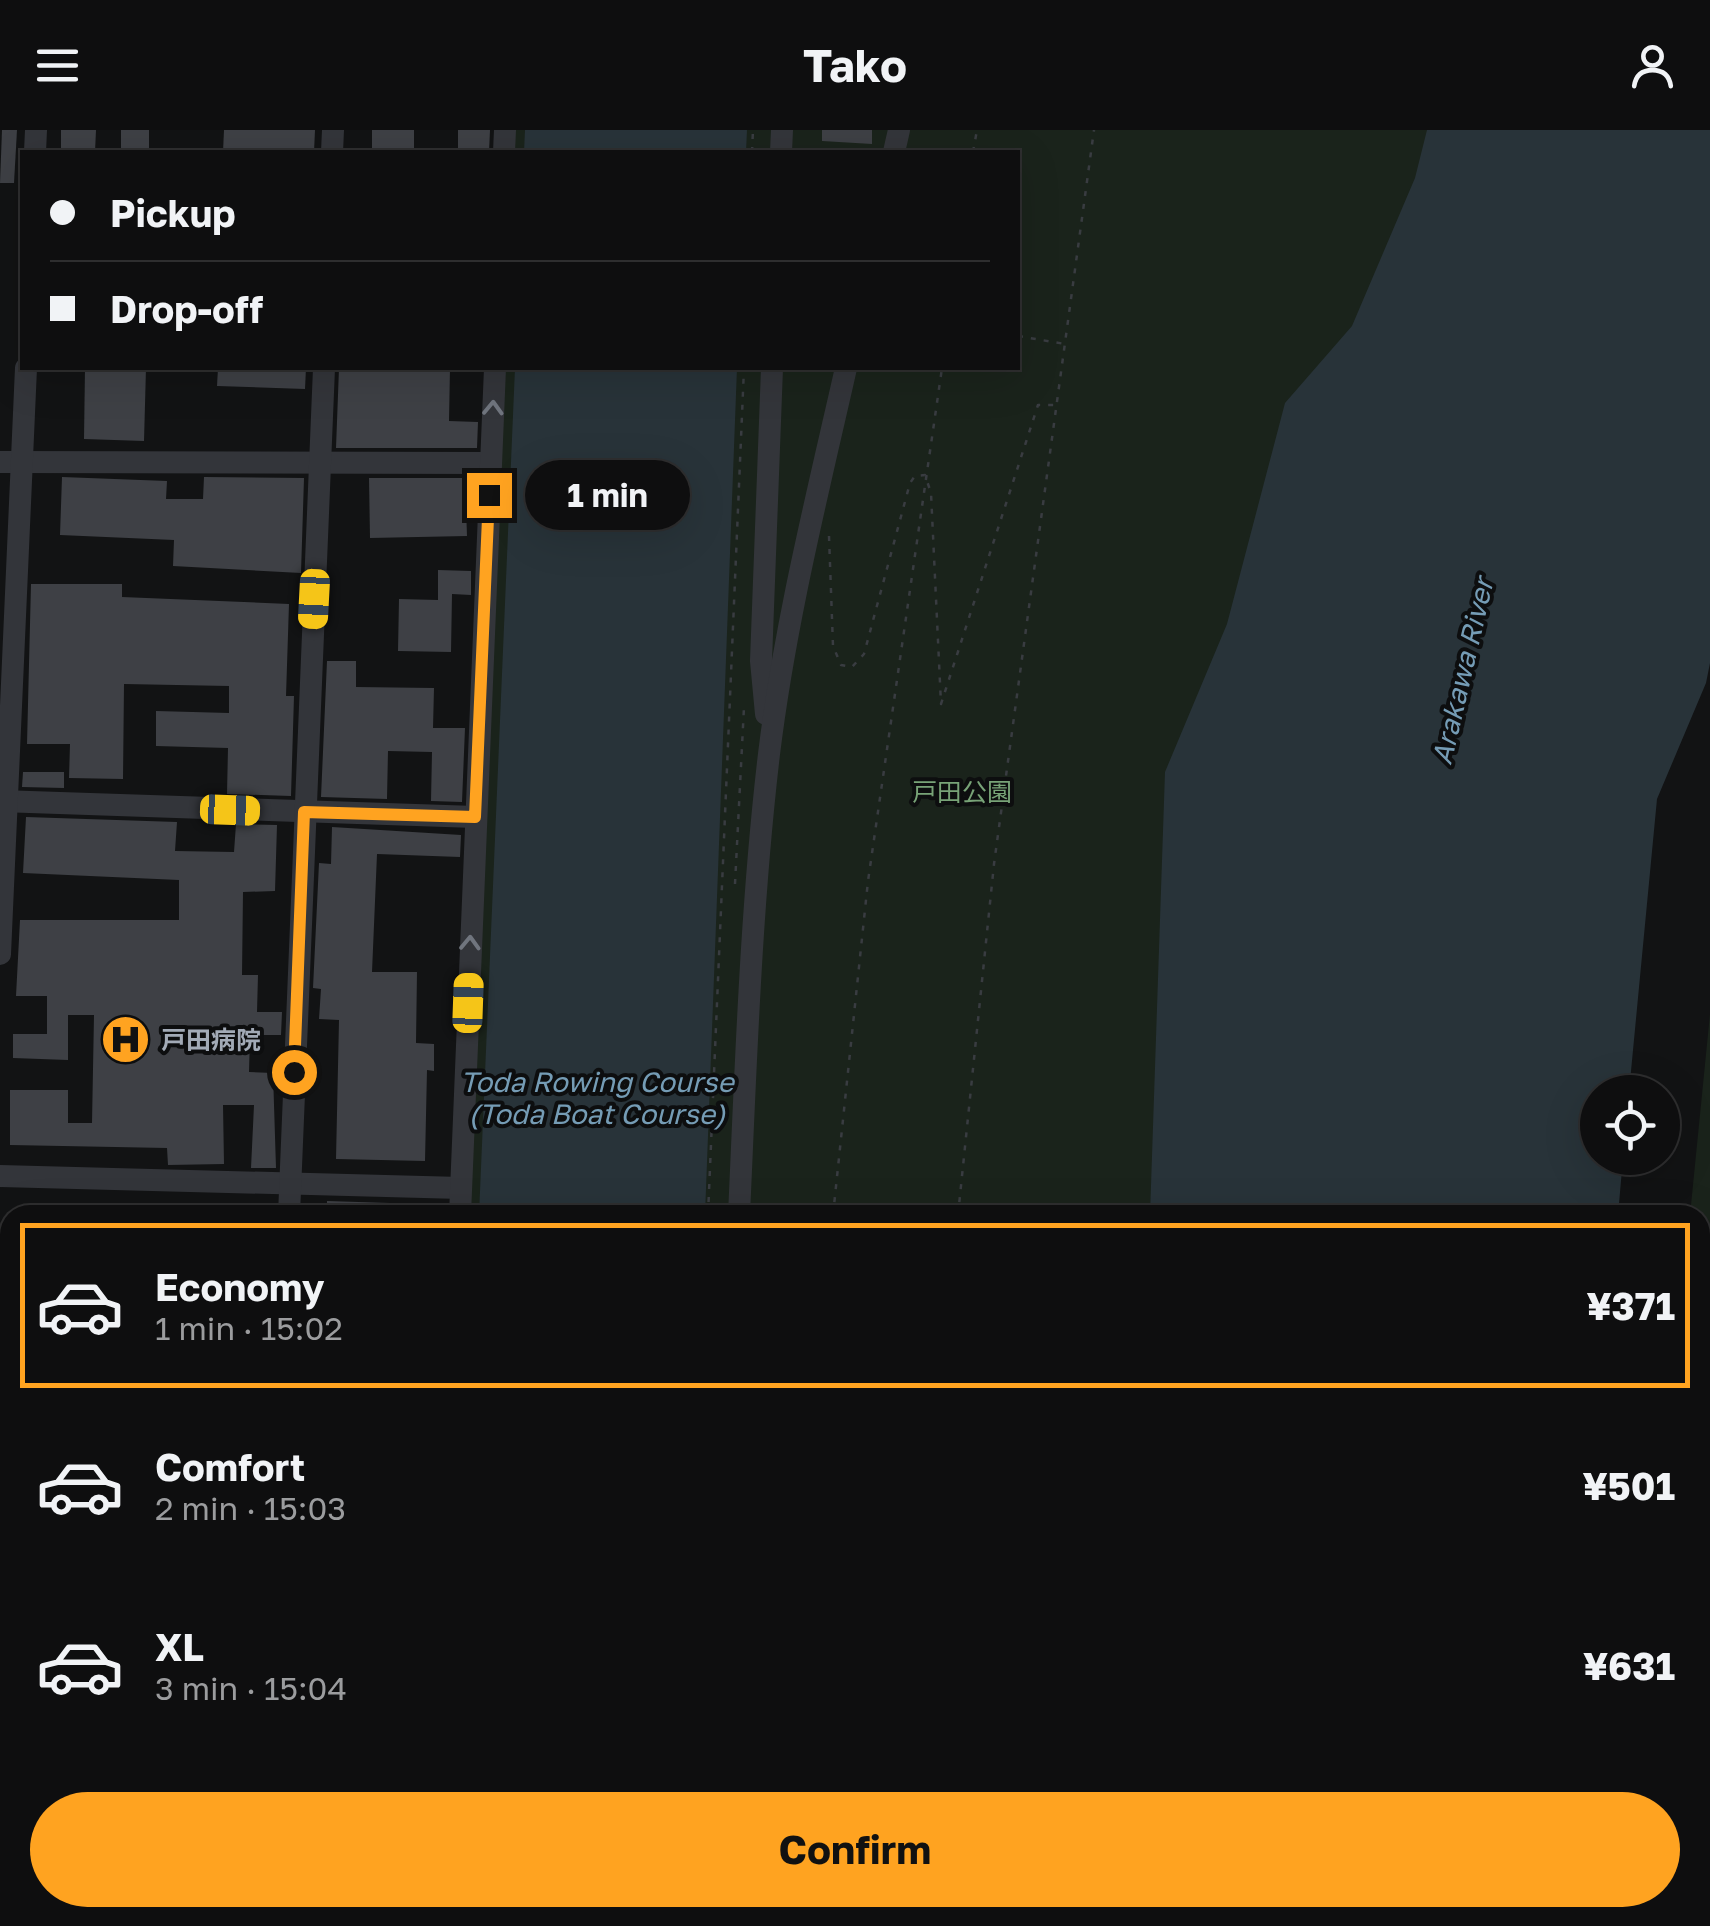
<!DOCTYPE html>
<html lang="en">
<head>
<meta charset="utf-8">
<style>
  body { margin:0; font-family:"Golos Text","Noto Sans JP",sans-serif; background:#171718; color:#f1f3f6; height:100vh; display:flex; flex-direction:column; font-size:38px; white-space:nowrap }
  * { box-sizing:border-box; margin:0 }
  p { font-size:32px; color:#9b9c9e }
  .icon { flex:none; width:55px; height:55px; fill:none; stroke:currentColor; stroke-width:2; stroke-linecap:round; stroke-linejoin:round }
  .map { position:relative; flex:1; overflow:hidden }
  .panel { position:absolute; left:0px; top:1075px; width:1710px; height:722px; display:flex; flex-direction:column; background:#0e0e0f; border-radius:30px 30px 0 0; box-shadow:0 10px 40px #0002,0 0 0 2px #2e2e2f }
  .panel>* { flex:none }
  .guide { position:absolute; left:20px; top:20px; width:1000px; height:220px; border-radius:0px; box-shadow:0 10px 40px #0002,0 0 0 2px #2e2e2f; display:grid; align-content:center; height:220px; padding:0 30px; background:#0e0e0f }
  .controls { position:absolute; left:1580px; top:945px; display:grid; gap:20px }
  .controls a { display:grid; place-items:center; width:100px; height:100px; border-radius:50%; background:#0e0e0f; box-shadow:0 10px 40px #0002,0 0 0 2px #2e2e2f; font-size:50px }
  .end { position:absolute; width:45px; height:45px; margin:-22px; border:12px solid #ffa320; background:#111; box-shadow:0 0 0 5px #111 }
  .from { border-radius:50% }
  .bubble { position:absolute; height:70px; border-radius:35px; background:#0e0e0f; box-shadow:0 10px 40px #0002,0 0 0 2px #2e2e2f; font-size:32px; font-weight:700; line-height:70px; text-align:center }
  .car { position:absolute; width:30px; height:60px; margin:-30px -15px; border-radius:12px; box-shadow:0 0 8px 2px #0007; background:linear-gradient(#f5c518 24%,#345 0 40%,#f5c518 0 76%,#345 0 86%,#f5c518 0) }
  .guide b { display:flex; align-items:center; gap:35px; height:95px; font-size:38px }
  .guide b+b { border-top:2px solid #2e2e2f }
  .guide i { width:25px; height:25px; background:#f1f3f6 }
  ul { padding:18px 0 0; list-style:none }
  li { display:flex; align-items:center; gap:30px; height:165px; margin:0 20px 15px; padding:0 10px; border:5px solid transparent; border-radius:0px }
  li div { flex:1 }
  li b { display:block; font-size:38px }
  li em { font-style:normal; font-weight:700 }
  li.active { border-color:#ffa320 }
  li>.icon { width:90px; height:90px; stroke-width:1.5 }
  .action { display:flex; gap:20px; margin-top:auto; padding:20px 30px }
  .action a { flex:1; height:115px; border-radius:60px; background:#ffa320; color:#111; font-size:40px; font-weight:700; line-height:115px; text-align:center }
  header { display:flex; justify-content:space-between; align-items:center; height:130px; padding:0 30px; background:#0e0e0f; font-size:45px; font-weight:700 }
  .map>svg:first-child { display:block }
</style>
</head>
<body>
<header><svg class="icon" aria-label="menu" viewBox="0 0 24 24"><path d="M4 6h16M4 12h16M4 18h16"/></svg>Tako<svg class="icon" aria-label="person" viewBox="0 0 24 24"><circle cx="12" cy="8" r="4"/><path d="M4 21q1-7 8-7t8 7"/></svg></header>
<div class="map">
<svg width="1710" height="1796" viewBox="0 0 1710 1796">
  <rect width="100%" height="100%" fill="#121314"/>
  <g fill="#1a231b">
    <path d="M507,0H1588L1358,1085H468L498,238H1018V22H506Z"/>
    <path d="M1710,884V1796H1694V1788H1700V1085H1690Z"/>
    <rect x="444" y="1788" width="926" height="8"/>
  </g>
  <g fill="#283339">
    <path d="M525,0H747L746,22H524Z"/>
    <path d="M1427,0H1710V533L1706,553L1657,669L1629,962H1598V1028H1623L1618,1085H1150L1165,642L1227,494L1285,273L1352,196L1415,48Z"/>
    <path d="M515,238H737L705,1085H479Z"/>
    <path d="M449,1788H678L677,1796H449Z"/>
    <path d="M1168,1788H1613L1614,1796H1169Z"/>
  </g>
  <g fill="#3e4045">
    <path d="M2,0H17L14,53H0Z"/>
    <path d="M61,0H96L95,22H61Z"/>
    <path d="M121,0H149V18L121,22Z"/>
    <path d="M224,0H315L314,22H223Z"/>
    <rect x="372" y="0" width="42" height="22"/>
    <path d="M458,0H490L489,22H458Z"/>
    <path d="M822,0H872V14L822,11Z"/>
    <path d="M85,238H146L144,311L84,309Z"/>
    <path d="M218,238H306L305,259L217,256Z"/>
    <path d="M339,238H450L449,291L478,292L477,318H336Z"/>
    <path d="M62,347L167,351L166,369H203L204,347L304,348L301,443L173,436L174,410L60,405Z"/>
    <path d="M369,348H465L467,406L370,408Z"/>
    <path d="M438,440L471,441V465L452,464L451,522L398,521L399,469L438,470Z"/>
    <path d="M31,454H122V467L289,474L286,566H294L291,666L227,664L228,618L156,616V581L229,583V556L124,554L123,649L69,648L70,614H27Z"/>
    <path d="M327,531H356V557L434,558L433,598H465L462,672L431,671L432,622L388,621L387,669L321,667Z"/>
    <path d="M23,642H64V658L22,657Z"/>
    <path d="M26,687L177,692L175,721L234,722L236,694L277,695L275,761L243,762L242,845H258L257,882H282L281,905H250L249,942L273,943L276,1038H251L254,975H223L224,1034L168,1035L167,1018L10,1015V960H68V993H92L94,885H68V930L13,928V904H47V866H16L20,790H179V750L23,743Z"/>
    <path d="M332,697L461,705L460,727L377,724L372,842H417L416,913L434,914V941L427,940L425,1031L336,1029L339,890L319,889L321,859L313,858L319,733L331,734Z"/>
    <path d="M327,1071L390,1073V1085H327Z"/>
  </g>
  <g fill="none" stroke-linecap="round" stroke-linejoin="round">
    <g stroke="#393c41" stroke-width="2.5" stroke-dasharray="5 8" stroke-linecap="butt">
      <path d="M752,22L753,0"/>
      <path d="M973,22L977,0"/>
      <path d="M1018,206L1065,214"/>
      <path d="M829,406L833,516L841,535L852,537L864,524L910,353L915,346L925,345L931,363L941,574L1038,275H1058"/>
      <path d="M735,754L744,577"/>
      <path d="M708,1085L744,238"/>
      <path d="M833,1085L868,751L942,238"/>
      <path d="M958,1085L994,734L1094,0"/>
      <path d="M681,1796V1788"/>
      <path d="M790,1796V1788"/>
      <path d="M915,1796V1788"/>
    </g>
    <g stroke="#33353a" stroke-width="22">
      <path d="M35,22L36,0"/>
      <path d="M332,22L333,0"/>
      <path d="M504,22L505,0"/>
      <path d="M781,22L782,0"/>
      <path d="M894,22L899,0"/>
      <path d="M0,332L491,333"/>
      <path d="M766,584L761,531L772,238"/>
      <path d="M0,671L475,687"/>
      <path d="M0,824L26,238"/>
      <path d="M0,1046L461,1058"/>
      <path d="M289,1085L324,238"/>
      <path d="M460,1085L495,238"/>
      <path d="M739,1085C746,931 751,777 769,624C785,493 817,366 846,238"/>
      <path d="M0,1479H10"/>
      <path d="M433,1796V1788"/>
      <path d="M708,1796V1788"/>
    </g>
  </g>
  <defs><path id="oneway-chevron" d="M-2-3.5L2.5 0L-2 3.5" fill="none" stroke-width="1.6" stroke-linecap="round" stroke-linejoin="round" transform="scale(2.5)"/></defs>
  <g stroke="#70757e">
    <use href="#oneway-chevron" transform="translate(493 278) rotate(-88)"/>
    <use href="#oneway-chevron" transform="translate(470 813) rotate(-88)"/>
  </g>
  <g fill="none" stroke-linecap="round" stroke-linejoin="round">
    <path stroke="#ffa320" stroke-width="12" d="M294,942L304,682L475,687L489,365"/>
  </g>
  <defs>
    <symbol id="hospital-disc" viewBox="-11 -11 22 22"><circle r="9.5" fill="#ffa320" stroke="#0d0e0f"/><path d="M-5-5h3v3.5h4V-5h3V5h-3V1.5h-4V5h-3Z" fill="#111"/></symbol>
  </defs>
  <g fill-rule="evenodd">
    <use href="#hospital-disc" x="98" y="882" width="55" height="55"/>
  </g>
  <g text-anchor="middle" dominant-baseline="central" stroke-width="8" stroke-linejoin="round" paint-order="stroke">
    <g font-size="25" fill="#78a377" stroke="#0d0e0f">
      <text x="962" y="661">戸田公園</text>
    </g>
    <g font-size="25" font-weight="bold" fill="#a2aab6" stroke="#0d0e0f" text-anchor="start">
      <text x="161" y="909">戸田病院</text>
    </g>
    <g font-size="28" font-style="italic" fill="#759cb5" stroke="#0d0e0f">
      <text transform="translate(1462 541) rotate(-77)">Arakawa River</text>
      <text x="597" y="951">Toda Rowing Course<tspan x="597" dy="32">(Toda Boat Course)</tspan></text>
    </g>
  </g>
</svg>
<div class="controls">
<a><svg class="icon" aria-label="locate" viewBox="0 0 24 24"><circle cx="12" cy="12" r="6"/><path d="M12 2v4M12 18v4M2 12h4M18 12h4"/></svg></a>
</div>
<i class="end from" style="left:294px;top:942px"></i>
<i class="end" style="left:489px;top:365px"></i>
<div class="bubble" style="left:525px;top:330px;width:165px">1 min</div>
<i class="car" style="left:314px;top:469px;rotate:183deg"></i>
<i class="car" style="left:230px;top:680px;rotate:92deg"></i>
<i class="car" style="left:468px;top:873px;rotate:2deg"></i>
<div class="guide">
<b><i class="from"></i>Pickup</b>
<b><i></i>Drop-off</b>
</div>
<section class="panel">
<ul>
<li class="active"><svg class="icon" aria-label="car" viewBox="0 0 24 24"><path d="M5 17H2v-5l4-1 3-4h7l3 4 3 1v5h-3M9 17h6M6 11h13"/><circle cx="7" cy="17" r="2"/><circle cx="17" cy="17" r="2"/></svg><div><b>Economy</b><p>1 min · 15:02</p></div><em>¥371</em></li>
<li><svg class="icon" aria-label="car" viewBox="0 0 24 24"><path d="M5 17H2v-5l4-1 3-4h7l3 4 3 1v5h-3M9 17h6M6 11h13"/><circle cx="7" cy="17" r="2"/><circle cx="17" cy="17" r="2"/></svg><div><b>Comfort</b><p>2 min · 15:03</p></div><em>¥501</em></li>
<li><svg class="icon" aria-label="car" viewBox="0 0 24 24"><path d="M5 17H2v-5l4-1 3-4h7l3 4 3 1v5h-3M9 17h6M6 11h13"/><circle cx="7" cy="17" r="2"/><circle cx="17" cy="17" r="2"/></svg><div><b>XL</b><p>3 min · 15:04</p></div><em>¥631</em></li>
</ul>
<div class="action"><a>Confirm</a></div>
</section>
</div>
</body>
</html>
